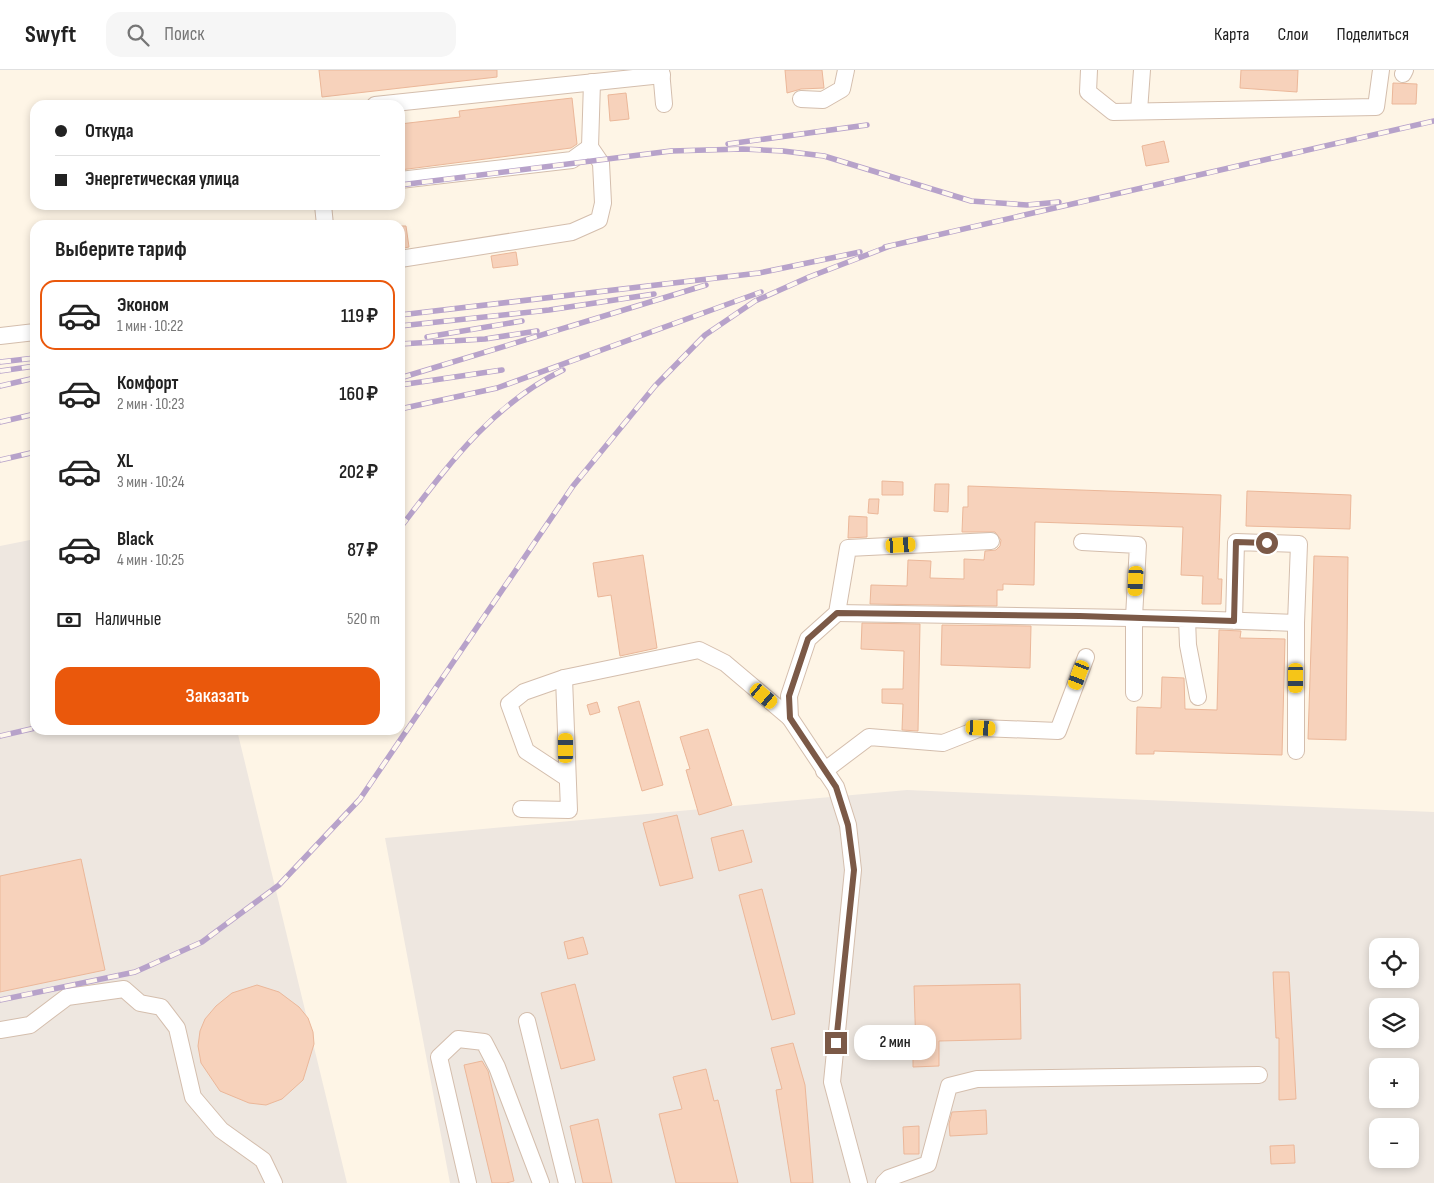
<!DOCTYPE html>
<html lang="ru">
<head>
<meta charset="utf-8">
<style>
  body { margin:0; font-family:"Sofia Sans Condensed",sans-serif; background:#f6f6f6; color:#222; height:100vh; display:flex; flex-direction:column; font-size:19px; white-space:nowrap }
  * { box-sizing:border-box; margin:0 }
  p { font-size:16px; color:#767676 }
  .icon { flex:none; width:28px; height:28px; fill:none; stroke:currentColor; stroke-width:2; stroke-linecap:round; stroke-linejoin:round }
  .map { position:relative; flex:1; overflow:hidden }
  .sheet { position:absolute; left:30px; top:150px; width:375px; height:515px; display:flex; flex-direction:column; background:#fff; border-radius:15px; box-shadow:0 2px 8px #0003 }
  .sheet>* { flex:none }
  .banner { position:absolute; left:30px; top:30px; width:375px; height:110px; border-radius:15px; box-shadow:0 2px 8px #0003; display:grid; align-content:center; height:110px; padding:0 25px; background:#fff }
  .tools { position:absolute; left:1369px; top:868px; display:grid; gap:10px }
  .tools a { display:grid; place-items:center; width:50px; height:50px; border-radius:10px; background:#fff; box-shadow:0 2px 8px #0003; font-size:25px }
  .end { position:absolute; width:22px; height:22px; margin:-11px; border:6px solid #7b5947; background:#fff; box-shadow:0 0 0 2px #fff }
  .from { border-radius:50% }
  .bubble { position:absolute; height:35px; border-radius:15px; background:#fff; box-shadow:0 2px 8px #0003; font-size:16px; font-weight:600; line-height:35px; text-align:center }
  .car { position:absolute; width:15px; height:30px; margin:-15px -8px; border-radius:6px; box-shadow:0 0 4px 1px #0007; background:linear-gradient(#f5c518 24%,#345 0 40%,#f5c518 0 76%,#345 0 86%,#f5c518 0) }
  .banner b { display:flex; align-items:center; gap:18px; height:48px; font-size:19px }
  .banner b+b { border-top:1px solid #e0e0e0 }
  .banner i { width:12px; height:12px; background:#222 }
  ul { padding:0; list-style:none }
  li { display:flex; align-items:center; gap:15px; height:70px; margin:0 10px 8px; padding:0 15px; border:2px solid transparent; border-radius:15px }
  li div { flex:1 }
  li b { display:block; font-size:19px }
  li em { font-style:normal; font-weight:600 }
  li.on { border-color:#ea580c }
  li>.icon { width:45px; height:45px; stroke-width:1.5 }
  h2 { padding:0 25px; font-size:22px; line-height:60px }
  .pay { display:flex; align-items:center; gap:12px; height:55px; padding:0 25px; font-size:19px }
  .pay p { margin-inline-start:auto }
  .primary-button { display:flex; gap:10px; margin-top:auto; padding:10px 25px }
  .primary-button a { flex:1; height:58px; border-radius:15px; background:#ea580c; color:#fff; font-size:20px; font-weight:600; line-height:58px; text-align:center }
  header { display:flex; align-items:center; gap:30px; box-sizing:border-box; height:70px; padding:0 25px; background:#fff; border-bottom:1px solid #e0e0e0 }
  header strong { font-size:24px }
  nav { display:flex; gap:28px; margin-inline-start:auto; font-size:18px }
  .search { width:350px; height:45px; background:#f6f6f6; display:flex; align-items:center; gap:12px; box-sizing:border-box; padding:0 18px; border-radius:15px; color:#767676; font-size:19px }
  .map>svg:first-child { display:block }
</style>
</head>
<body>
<header>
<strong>Swyft</strong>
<div class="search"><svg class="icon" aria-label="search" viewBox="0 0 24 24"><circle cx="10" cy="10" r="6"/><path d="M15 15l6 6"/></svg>Поиск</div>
<nav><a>Карта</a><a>Слои</a><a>Поделиться</a></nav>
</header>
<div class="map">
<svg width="1434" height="1113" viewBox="0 0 1434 1113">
  <rect width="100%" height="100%" fill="#fef5e6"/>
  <g fill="#eee7e0" fill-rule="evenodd">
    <path d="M35,469V660H237L347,1113H0V476Z"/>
    <path d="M907,720L1434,742V1113H450L385,768ZM1378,876H1410V909H1378ZM1378,936H1410V969H1378ZM1378,996H1410V1029H1378ZM1378,1056H1410V1089H1378Z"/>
  </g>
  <g fill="#f7d2bb" stroke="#ebb799">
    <path d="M319,0H497V7L322,27Z"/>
    <path d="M785,0H822L824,18L801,19L787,23Z"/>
    <path d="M1241,0H1298L1297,22L1240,18Z"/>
    <path d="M1393,13L1417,14L1416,34H1392Z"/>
    <path d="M626,23L629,49L610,51L608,25Z"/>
    <path d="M572,28L577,74L571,78L400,100V54L460,47L459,41Z"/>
    <path d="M1164,71L1169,92L1146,96L1142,76Z"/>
    <path d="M400,156H406L409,177L400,179Z"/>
    <path d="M516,182L518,195L493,198L491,186Z"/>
    <path d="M882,411L903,412V425H882Z"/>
    <path d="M935,414H949L948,442L934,441Z"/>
    <path d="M968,416L1221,425L1218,509H1222L1221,534H1202L1203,506L1181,505L1183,457L1035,452L1034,515L1003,514V520H997V536L870,534L871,515L907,516L908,490L931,491L930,508L964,509V489L984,490L985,481L996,480L1000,476L1001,470L995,462H962L963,437H968Z"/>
    <path d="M1247,421L1351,425L1350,459L1246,456Z"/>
    <path d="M869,429H879L878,444L868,443Z"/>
    <path d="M849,446L867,447V467L848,468Z"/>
    <path d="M643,485L657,578L620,586L611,525L598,527L593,493Z"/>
    <path d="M1314,486L1348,487L1346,670L1308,669Z"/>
    <path d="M862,553L920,554L918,661L902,660L903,634L882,633V619H903L904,581L861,579Z"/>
    <path d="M942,555L1031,556L1030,598L941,595Z"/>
    <path d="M1219,560L1241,561L1240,568L1285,569L1282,685L1154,681V684H1136L1137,637L1161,638L1162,607L1184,608L1185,639L1217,640Z"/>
    <path d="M639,631L663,715L642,721L618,637Z"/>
    <path d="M597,632L600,642L590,645L587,635Z"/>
    <path d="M708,659L732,735L699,745L686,700L690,699L680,667Z"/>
    <path d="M677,745L693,808L660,816L643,753Z"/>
    <path d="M743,760L752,792L719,801L711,768Z"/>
    <path d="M81,789L105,900L0,922V806Z"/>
    <path d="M762,819L795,944L772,950L739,825Z"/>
    <path d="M583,867L588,884L568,889L564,872Z"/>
    <path d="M1273,902H1289L1296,1029L1279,1030V968H1276Z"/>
    <path d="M575,914L595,990L561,999L541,923Z"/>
    <path d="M1020,914L1021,969L939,971V996L913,997V981H916L914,916Z"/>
    <path d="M257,915L279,922L299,937L308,948L313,962L314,974L303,1010L282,1029L266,1035L249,1033L220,1021L201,993L198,976L200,961L205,949L216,936L232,923Z"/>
    <path d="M793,973L805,1015L813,1113H791L776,1020L782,1019L771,978Z"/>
    <path d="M482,991L488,1001L514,1111L506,1113H492L464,995Z"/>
    <path d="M706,999L714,1031L718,1030L738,1113H676L659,1044L682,1039L673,1007Z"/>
    <path d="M986,1040L987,1064L950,1066L949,1054L952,1042Z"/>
    <path d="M598,1049L612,1113H583L570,1056Z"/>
    <path d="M919,1056V1084H904L903,1057Z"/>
    <path d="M1294,1075L1295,1093L1271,1094L1270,1076Z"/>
  </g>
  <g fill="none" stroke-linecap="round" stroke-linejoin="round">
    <defs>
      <g id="minor">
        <path d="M661,0L664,34"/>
        <path d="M1089,0L1088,22L1113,42L1376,37L1381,0"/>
        <path d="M1403,4L1405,0"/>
        <path d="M801,29L823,30L842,19L846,0"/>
        <path d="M375,35L662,5"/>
        <path d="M1139,41L1142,0"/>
        <path d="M400,110L572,90L590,77"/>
        <path d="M323,135L325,155"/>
        <path d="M400,189L572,162L599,150L603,133L601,93L590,77L592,12"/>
        <path d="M0,266L35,262"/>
        <path d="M1082,472L1138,475L1134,547V623"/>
        <path d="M837,543L1187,549L1188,575L1198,627"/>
        <path d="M1187,549L1296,553L1299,474L1236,472L1234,551"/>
        <path d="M1296,681V553"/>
        <path d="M824,701L869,667L943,673L981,658L1058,661L1086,587"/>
        <path d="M567,708L526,681L509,634L524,622L564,608L699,580L725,593L790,648"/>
        <path d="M521,739L569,740L564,608"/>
        <path d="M527,951L567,1113"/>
        <path d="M0,960L30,955L67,927L124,919L140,933L161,937L177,958L193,1027L221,1060L263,1090L274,1113"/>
        <path d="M468,1113L439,987L458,969L484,972L497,997L541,1113"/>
        <path d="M859,1113L832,1012L853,800L848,755L836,717L790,648L789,626L808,569L837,543L848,478L991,471"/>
        <path d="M884,1113L889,1108L928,1094L949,1016L977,1009L1259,1005"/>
      </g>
    </defs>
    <use href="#minor" stroke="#d4bead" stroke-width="18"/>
    <use href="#minor" stroke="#fff" stroke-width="16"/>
    <defs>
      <g id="rail">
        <path d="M728,74L867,55"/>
        <path d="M400,115L671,81L743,79L783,81L824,86L971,131L1027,135L1059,132"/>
        <path d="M885,177L1434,51"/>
        <path d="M400,245L759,203L860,182"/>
        <path d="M400,256L549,240L654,224"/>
        <path d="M427,267L522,251"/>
        <path d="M400,274L485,269L537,261"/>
        <path d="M0,292L35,288"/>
        <path d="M0,301L35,296"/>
        <path d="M400,308L706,215"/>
        <path d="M400,315L502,300"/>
        <path d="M0,316L35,308"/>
        <path d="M400,339L497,318L761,222"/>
        <path d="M0,352L35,344"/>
        <path d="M0,390L35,382"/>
        <path d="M400,458C447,397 491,335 563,300"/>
        <path d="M0,666L35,658"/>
        <path d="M0,930L135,902L202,872L279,815L360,729L573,416L655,316L705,265L755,231L809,207L890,176"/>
      </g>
    </defs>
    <use href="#rail" stroke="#b7a2ca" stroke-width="5.5"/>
    <use href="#rail" stroke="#fff8ee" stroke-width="4" stroke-dasharray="11" stroke-linecap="butt"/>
  </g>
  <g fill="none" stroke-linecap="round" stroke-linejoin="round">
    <path stroke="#7b5947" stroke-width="6" d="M836,973L854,800L848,755L836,717L790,648L789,626L808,569L837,543L1080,546L1234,551L1236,472L1267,473"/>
  </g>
</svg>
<div class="tools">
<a><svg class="icon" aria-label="locate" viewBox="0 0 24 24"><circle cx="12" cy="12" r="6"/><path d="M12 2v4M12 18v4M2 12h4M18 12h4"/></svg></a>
<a><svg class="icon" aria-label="layers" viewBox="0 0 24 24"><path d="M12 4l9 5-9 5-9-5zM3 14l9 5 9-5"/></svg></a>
<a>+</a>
<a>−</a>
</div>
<i class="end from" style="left:1267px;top:473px"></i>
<i class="end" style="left:836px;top:973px"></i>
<div class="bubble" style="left:854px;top:955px;width:82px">2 мин</div>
<i class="car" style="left:901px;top:475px;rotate:87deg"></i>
<i class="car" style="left:1136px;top:511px;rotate:183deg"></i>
<i class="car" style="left:1079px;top:605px;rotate:201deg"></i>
<i class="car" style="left:1296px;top:608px;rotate:180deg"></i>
<i class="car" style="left:764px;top:626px;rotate:130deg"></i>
<i class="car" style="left:981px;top:658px;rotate:93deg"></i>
<i class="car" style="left:566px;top:678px;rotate:0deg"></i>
<div class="banner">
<b><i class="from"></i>Откуда</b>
<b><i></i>Энергетическая улица</b>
</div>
<section class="sheet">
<h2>Выберите тариф</h2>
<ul>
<li class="on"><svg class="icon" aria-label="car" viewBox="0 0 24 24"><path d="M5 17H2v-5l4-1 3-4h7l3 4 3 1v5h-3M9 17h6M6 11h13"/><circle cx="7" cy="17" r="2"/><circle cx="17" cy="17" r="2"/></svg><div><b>Эконом</b><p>1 мин · 10:22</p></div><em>119 ₽</em></li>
<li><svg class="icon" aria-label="car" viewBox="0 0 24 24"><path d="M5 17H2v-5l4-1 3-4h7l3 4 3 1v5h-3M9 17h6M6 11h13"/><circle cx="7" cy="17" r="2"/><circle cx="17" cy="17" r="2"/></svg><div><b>Комфорт</b><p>2 мин · 10:23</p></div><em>160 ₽</em></li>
<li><svg class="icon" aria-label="car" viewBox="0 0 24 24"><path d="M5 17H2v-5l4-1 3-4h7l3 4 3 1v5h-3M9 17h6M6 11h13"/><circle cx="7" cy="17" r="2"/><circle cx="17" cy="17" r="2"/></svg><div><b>XL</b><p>3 мин · 10:24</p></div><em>202 ₽</em></li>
<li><svg class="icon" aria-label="car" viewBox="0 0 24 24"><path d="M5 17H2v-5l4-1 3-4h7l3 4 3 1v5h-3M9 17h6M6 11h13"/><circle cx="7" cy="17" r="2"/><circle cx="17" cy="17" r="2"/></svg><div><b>Black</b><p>4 мин · 10:25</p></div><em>87 ₽</em></li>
</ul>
<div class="pay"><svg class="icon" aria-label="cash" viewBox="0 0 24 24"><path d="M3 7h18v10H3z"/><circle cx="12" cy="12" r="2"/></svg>Наличные<p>520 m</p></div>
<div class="primary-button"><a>Заказать</a></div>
</section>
</div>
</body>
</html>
